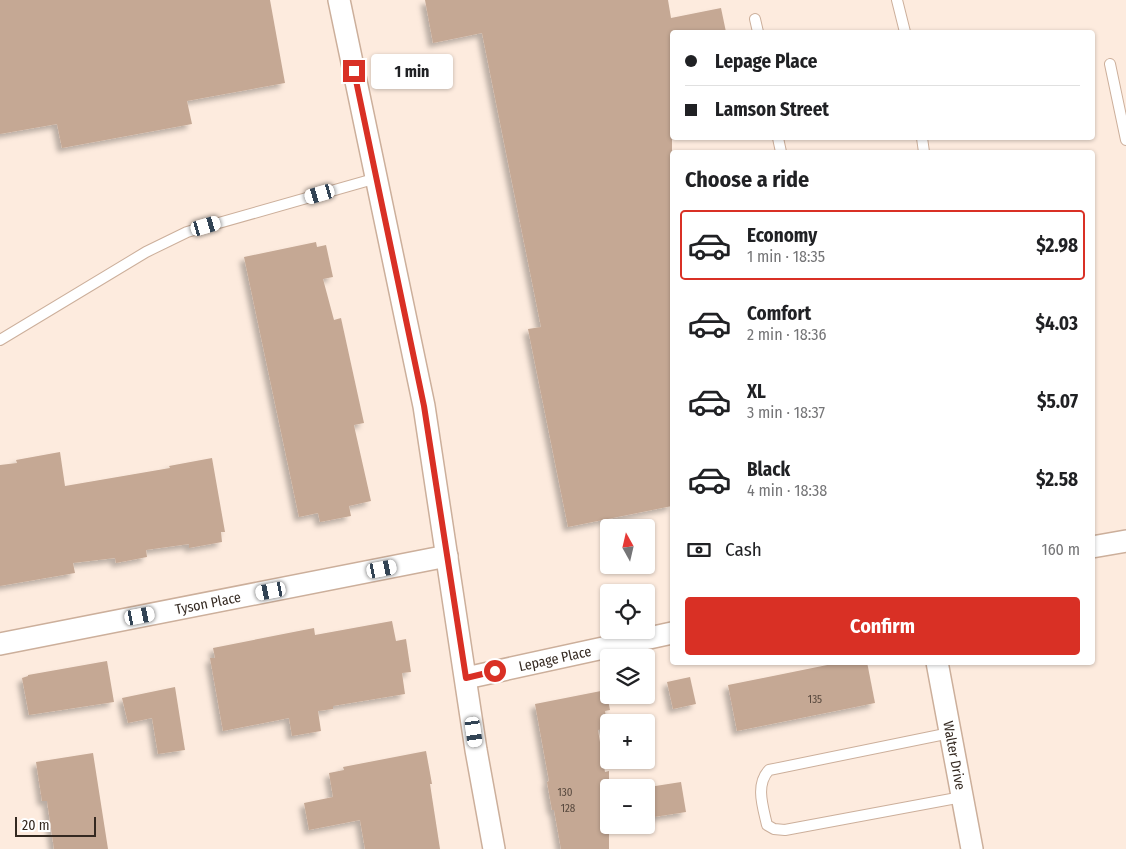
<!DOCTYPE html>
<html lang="en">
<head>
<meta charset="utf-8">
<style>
  body { margin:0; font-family:"Fira Sans Condensed",sans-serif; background:#f2f2f2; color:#202124; height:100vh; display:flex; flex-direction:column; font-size:19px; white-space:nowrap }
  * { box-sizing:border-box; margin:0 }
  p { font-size:16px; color:#757577 }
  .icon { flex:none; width:28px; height:28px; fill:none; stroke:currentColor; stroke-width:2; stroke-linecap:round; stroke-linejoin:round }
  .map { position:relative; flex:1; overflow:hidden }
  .drawer { position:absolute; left:670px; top:150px; width:425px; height:515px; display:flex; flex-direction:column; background:#fff; border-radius:5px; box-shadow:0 1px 4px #0004 }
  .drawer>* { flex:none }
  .banner { position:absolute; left:670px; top:30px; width:425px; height:110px; border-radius:5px; box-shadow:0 1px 4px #0004; display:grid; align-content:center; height:110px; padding:0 15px; background:#fff }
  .needle { width:32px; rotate:352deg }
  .controls { position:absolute; left:600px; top:519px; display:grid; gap:10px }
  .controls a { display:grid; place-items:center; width:55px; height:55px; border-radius:5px; background:#fff; box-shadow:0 1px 4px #0004; font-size:25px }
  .scale { position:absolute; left:15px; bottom:12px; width:81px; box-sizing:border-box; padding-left:5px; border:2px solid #342921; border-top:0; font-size:14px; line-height:18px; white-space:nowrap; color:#342921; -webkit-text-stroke:4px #fff; paint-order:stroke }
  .end { position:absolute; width:22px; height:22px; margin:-11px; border:6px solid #d93025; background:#fff; box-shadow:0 0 0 2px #fff }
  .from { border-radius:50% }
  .bubble { position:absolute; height:35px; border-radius:5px; background:#fff; box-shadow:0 1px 4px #0004; font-size:16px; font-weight:700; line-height:35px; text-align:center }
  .car { position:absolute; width:15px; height:30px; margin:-15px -8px; border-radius:6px; box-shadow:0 0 4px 1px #0007; background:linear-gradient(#fff 24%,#345 0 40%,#fff 0 76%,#345 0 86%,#fff 0) }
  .banner b { display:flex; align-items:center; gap:18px; height:48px; font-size:19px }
  .banner b+b { border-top:1px solid #e0e0e0 }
  .banner i { width:12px; height:12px; background:#202124 }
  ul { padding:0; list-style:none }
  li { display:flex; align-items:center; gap:15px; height:70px; margin:0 10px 8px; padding:0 5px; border:2px solid transparent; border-radius:5px }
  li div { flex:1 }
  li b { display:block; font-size:19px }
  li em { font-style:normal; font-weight:700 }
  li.selected { border-color:#d93025 }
  li>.icon { width:45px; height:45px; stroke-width:1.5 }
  h2 { padding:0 15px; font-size:22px; line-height:60px }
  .pay { display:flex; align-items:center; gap:12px; height:55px; padding:0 15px; font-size:19px }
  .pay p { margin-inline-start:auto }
  .button { display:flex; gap:10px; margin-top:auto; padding:10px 15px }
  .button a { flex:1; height:58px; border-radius:5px; background:#d93025; color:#fff; font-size:20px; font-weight:700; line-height:58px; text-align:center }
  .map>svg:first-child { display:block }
</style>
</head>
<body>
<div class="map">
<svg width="1126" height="849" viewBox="0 0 1126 849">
  <defs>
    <filter id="shadow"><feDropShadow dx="-4.5" dy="4.5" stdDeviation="2.5" flood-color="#0004"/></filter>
  </defs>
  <rect width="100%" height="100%" fill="#fdebde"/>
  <g fill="#c5a894" filter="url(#shadow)">
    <path d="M0,0H270L285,83L187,101L192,124L62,148L57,124L0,134Z"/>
    <path d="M425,0H668L671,18L721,8L726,32H672V506L568,527L528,329L541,327L482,33L433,43Z"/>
    <path d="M316,242L317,247L326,245L333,277L323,279L334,320L341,318L364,423L354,425L355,430L371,501L349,506L351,516L320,522L318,513L299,517L244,257Z"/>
    <path d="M60,452L65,486L170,468L169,466L212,458L225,532H221L222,542L189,548V544L146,550L147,557L116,563L115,558L73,563L75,573L0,586V465L17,463L16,460Z"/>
    <path d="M392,621L396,641L406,639L411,672L402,673L405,694L333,706V709L318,711L321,731L292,736L289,718L223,731L210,658H215L213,648L314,628L315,635Z"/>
    <path d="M107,661L114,702L29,715L22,678L28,676V675Z"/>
    <path d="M842,662H867L875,703L737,731L728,685Z"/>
    <path d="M690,677L696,704L673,709L667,682Z"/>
    <path d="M175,687L185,750L158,754L152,718L128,723L122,698Z"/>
    <path d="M606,690L610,710L605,711L608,728L598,730L605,772L609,771V849H561L554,810H552L547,782L549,781L535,704Z"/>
    <path d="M426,751L432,784H430L440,849H365L360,820L309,830L304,803L333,797L329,773L344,770L343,767Z"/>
    <path d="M93,753L108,849H54L47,801H42L36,762Z"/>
    <path d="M681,782L686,812L654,817L649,787Z"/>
  </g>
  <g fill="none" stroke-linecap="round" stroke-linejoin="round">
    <defs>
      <g id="service">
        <path d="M897,0L905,32"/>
        <path d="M755,19L758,32"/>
        <path d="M1110,64L1126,140"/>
        <path d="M778,138L781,152"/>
        <path d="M922,138L924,152"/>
        <path d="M0,340L146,252L187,232L377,178"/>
        <path d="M950,733L769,770C755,785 763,807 767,825L774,829L785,830L962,797"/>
      </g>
      <g id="minor">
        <path d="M339,0L424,406L476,750L494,849"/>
        <path d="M1092,547L1126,541"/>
        <path id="s1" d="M0,644L447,556"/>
        <path id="s2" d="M937,662L972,849"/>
        <path id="s3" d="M466,678L672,633"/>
      </g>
    </defs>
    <use href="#service" stroke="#ccaf9b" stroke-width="12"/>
    <use href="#minor" stroke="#ccaf9b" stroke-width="24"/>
    <use href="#service" stroke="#fff" stroke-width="10"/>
    <use href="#minor" stroke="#fff" stroke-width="21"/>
  </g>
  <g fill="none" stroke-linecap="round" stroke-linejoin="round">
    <path stroke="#d93025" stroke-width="6" d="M354,71L424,406L466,678L495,671"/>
  </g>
  <g text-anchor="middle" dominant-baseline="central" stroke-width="4" stroke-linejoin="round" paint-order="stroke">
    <g font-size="11" fill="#58493e">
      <text x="815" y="699">135</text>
      <text x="565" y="792">130</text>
      <text x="568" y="808">128</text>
    </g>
    <g font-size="14" fill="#342921" stroke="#fff">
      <text stroke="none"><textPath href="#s1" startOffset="212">Tyson Place</textPath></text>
      <text stroke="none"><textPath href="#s3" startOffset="91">Lepage Place</textPath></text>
      <text stroke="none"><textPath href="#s2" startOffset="95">Walter Drive</textPath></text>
    </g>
  </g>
</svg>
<div class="controls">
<a><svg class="needle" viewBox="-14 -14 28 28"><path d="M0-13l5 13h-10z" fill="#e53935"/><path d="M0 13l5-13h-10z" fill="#757577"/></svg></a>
<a><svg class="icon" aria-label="locate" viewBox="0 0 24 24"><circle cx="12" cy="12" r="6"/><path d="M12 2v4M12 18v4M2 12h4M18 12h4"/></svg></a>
<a><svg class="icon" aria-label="layers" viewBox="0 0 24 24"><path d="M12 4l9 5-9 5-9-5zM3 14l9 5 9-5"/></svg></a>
<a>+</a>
<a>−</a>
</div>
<div class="scale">20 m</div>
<i class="end from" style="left:495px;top:671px"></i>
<i class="end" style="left:354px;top:71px"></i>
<div class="bubble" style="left:371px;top:54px;width:82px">1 min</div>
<i class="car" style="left:320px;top:194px;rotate:254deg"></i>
<i class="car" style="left:206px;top:226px;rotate:74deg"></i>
<i class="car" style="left:382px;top:569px;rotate:79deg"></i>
<i class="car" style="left:271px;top:591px;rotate:259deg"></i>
<i class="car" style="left:140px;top:616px;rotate:79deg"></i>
<i class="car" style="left:474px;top:732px;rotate:172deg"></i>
<div class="banner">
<b><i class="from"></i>Lepage Place</b>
<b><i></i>Lamson Street</b>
</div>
<section class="drawer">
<h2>Choose a ride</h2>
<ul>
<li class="selected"><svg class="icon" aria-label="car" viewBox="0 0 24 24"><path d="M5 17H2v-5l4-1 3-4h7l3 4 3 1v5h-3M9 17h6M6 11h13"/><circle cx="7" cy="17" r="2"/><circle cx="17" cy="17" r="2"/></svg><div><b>Economy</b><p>1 min · 18:35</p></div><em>$2.98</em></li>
<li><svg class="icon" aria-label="car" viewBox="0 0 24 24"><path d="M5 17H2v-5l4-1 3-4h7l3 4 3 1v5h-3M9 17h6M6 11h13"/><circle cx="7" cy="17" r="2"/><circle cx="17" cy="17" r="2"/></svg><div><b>Comfort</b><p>2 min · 18:36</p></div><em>$4.03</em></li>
<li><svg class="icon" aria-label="car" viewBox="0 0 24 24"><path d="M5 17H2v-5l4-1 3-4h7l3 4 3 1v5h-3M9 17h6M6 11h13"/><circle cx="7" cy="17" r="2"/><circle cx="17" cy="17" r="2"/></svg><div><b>XL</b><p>3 min · 18:37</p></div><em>$5.07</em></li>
<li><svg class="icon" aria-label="car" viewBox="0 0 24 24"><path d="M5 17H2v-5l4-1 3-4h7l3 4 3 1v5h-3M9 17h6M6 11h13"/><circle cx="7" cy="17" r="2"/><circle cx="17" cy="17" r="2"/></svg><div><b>Black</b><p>4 min · 18:38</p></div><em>$2.58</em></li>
</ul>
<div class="pay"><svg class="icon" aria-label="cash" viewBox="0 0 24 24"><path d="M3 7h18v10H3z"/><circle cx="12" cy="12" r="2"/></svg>Cash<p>160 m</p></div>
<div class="button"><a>Confirm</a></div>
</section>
</div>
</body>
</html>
